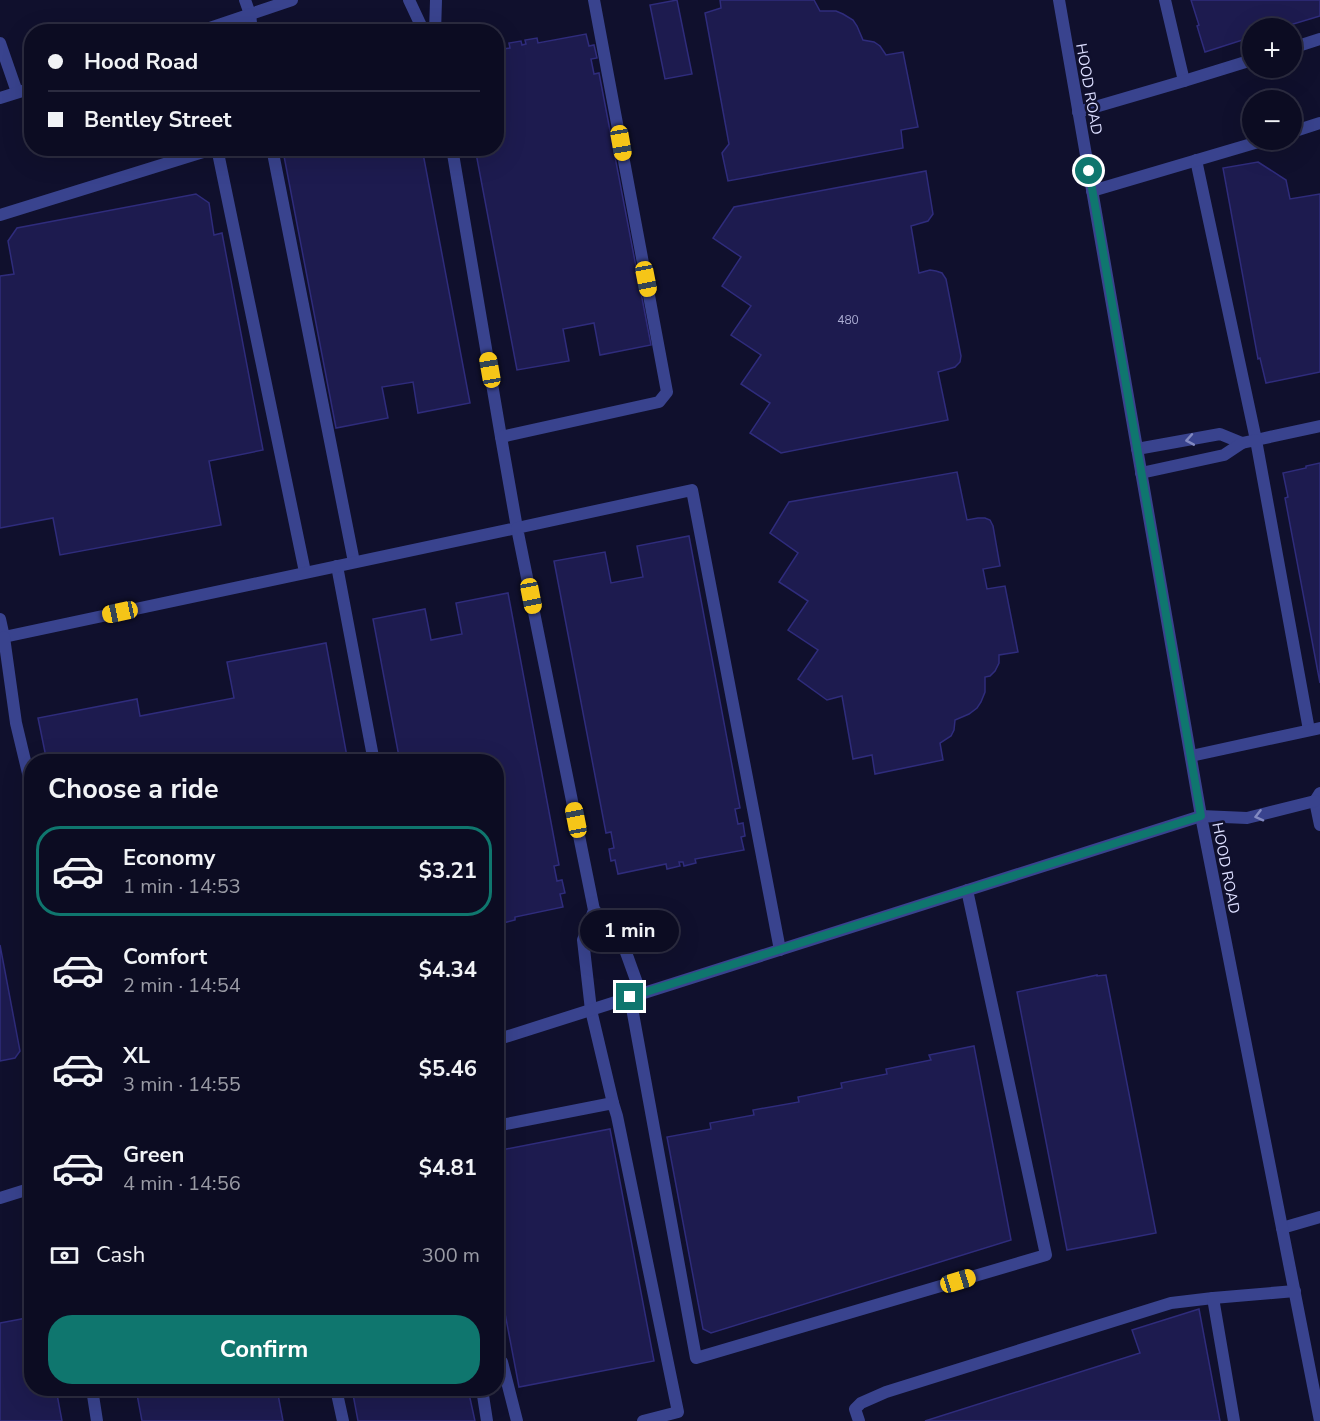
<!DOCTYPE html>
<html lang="en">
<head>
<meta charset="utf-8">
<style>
  body { margin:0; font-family:"Nunito Sans",sans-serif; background:#15152a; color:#f1f3f6; height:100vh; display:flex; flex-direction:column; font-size:22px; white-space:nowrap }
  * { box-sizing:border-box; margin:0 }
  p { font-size:20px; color:#9a9ba5 }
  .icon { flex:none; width:33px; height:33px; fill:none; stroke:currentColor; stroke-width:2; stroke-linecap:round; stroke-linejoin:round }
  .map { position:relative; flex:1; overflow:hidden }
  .panel { position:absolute; left:24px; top:754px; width:480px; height:642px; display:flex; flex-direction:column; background:#0c0c22; border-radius:24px; box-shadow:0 6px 24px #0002,0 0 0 2px #2c2c40 }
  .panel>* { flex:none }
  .hud { position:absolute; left:24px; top:24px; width:480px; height:132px; border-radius:24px; box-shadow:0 6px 24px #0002,0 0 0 2px #2c2c40; display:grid; align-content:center; height:132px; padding:0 24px; background:#0c0c22 }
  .tools { position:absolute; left:1242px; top:18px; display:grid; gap:12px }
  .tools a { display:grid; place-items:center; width:60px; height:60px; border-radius:50%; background:#0c0c22; box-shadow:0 6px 24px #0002,0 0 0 2px #2c2c40; font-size:30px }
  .end { position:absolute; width:27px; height:27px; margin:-14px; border:8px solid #0f766e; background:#fff; box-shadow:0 0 0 3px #fff }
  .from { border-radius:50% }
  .bubble { position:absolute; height:42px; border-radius:21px; background:#0c0c22; box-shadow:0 6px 24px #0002,0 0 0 2px #2c2c40; font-size:20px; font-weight:700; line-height:42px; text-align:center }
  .car { position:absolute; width:18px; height:36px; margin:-18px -9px; border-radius:8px; box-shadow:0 0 4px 2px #0007; background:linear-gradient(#f5c518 24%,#345 0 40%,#f5c518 0 76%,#345 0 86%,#f5c518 0) }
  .hud b { display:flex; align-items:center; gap:21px; height:57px; font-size:22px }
  .hud b+b { border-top:2px solid #2c2c40 }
  .hud i { width:15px; height:15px; background:#f1f3f6 }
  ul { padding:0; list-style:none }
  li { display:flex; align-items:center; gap:18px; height:90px; margin:0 12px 9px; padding:0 12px; border:3px solid transparent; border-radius:24px }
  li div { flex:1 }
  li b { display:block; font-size:22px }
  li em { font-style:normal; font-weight:700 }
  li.selected { border-color:#0f766e }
  li>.icon { width:54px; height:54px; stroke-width:1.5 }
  h2 { padding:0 24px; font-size:27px; line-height:72px }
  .pay { display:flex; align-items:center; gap:15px; height:66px; padding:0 24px; font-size:22px }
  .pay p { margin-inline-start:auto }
  .primary-button { display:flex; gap:12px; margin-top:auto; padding:12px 24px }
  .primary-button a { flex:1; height:69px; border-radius:24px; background:#0f766e; color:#fff; font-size:24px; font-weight:700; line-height:69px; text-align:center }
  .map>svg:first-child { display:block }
</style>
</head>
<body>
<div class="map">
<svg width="1320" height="1421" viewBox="0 0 1320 1421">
  <rect width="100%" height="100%" fill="#10102d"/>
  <g fill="#1d1b4f" stroke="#2f2c7c" stroke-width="1.5">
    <path d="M677,0L692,74L665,79L650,5Z"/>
    <path d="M720,0H814L820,11H836L843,14L853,20L857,26L863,40L874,42L880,46L886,55L903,52L918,127L901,130L903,148L728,181L722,153L729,144L705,13L721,8Z"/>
    <path d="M1191,0H1320V16L1280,28H1252V37L1205,52L1197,26L1199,25Z"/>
    <path d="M586,34L589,46L594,45L597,58L591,59L594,74L599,73L651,345L600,355L594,323L563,329L569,361L517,370L475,148H496V50L510,48L509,43L521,41L522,45L526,44L525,40L537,38L538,43Z"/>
    <path d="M288,148H422L470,403L418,413L413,382L382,387L388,418L336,428L284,156L290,155Z"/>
    <path d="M1258,162L1286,180L1290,199L1320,194V372L1266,383L1260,358L1258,359L1223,168Z"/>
    <path d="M926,171L933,214L928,221L911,226L919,273L930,270L936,271L942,273L946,279L961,356L960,362L955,367L938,372L948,420L781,453L750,433L770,403L741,384L761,355L731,335L751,306L722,286L741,257L713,238L734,207Z"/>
    <path d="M196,194L209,203L214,235L222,233L263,450L209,461L221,525L60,555L53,518L0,528V276L14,274L8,241L17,228Z"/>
    <path d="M1320,463V683L1285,498L1288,497L1283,473L1306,468V466Z"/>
    <path d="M957,472L967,520L978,518H985L990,520L993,526L1000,566L983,569L987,589L1005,586L1018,652L999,655V663L995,671L990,676L985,677V692L981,702L977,708L969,714L955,720L954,730L951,736L940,743L943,760L875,774L872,755L853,759L842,696L827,700L798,679L818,650L788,630L808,601L779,582L798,553L770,533L789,502Z"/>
    <path d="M689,536L740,808L735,809L738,824L743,823L745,836L741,837L744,850L695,859L696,863L684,866L683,862H679L680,866L667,869L666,864L618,874L615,860L611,861L609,849L614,848L611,832L606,833L554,561L605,552L611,583L643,577L637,546Z"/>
    <path d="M508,593L559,865L554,866L557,881L562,880L565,893L560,894L563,907L515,917V920L503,923L502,919H499L500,923L496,924V762H400L373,619L425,609L431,640L462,634L456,603Z"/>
    <path d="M326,643L348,762H47L38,718L137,699L140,716L234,698L227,662Z"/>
    <path d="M0,945L20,1051L15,1058L0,1061Z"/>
    <path d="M1097,975V976L1106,975L1156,1233L1067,1250L1017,992Z"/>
    <path d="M974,1046L1011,1240L711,1333L703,1329L667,1137L711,1129L710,1123L754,1115L753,1110L799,1102L798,1097L842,1088L841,1083L887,1074L886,1069L931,1060L929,1055Z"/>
    <path d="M610,1129L654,1361L519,1387L496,1266V1151Z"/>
    <path d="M1199,1309L1220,1421H925L1140,1353L1132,1330Z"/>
    <path d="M32,1317V1389H56L62,1421H0V1323Z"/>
    <path d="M136,1389H277L283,1421H142Z"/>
    <path d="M352,1389H468L475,1421H358Z"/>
  </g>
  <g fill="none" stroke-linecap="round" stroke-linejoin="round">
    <g stroke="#39438e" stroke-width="12">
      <path d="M245,0L250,14L252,32"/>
      <path d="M409,0L424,32"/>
      <path d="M1165,0L1184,81"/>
      <path d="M435,32L436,0"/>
      <path d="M0,43L17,92"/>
      <path d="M1292,48L1320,39"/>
      <path d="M1078,112L1184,81L1252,60"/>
      <path d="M1292,132L1320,123"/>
      <path d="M217,148L305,572"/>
      <path d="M272,148L354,562"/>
      <path d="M452,148L501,437"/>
      <path d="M1196,160L1256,440L1320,426"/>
      <path d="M1092,191L1265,140"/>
      <path d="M0,215L216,148"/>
      <path d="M1137,449L1220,434L1242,443"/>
      <path d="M1141,473L1224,455L1242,443L1256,440L1309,730"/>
      <path d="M337,566L374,762"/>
      <path d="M0,619L4,637L517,528L501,437L659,402L667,392L594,0"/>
      <path d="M4,637L16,723L32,790"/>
      <path d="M1191,756L1320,728"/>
      <path d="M1320,793L1315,801L1320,825"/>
      <path d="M1201,816L1247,818L1315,801"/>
      <path d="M594,910L619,933L641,994"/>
      <path d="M630,997L696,1358L1046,1255L967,890"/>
      <path d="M613,1103L591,1010L583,940L594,910L517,528L692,490L780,950"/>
      <path d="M496,1126L613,1103L617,1116L678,1412L643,1421"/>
      <path d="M1282,1228L1320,1217"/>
      <path d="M496,1358L502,1362L517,1421"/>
      <path d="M92,1389L97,1421"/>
      <path d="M336,1389L343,1421"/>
      <path d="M482,1389L487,1421"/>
      <path d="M859,1421L855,1409L861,1403L886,1392L1171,1303L1213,1298"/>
      <path d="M1234,1421L1213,1298L1295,1291"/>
    </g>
    <g stroke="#39438e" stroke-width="12">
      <path d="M1059,0L1201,816L1320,1421"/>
      <path d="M198,32L292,0"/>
      <path d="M0,98L32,88"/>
      <path d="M496,1040L1201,816"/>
      <path d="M0,1198L32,1188"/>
    </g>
  </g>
  <defs><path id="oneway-chevron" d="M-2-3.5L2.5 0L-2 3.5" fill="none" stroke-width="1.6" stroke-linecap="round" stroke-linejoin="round" transform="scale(1.5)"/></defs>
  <g stroke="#8289c1">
    <use href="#oneway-chevron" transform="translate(1190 440) rotate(170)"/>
    <use href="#oneway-chevron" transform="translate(1259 816) rotate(166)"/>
  </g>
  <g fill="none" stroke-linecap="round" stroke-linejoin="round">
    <path stroke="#0f766e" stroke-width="8" d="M630,997L1201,816L1089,171"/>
  </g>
  <g text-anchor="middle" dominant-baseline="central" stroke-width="5" stroke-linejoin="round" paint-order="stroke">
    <g font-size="12" fill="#acadd3">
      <text x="848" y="320">480</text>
    </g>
    <g font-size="15" fill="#dcdeff" stroke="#10102d">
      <text transform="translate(1089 89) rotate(80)">HOOD ROAD</text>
      <text transform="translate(1226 868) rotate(79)">HOOD ROAD</text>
    </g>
  </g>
</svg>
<div class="tools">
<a>+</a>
<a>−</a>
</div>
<i class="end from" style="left:1089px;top:171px"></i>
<i class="end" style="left:630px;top:997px"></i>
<div class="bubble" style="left:580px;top:910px;width:99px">1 min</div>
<i class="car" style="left:621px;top:143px;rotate:170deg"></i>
<i class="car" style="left:646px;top:279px;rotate:169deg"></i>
<i class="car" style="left:490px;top:370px;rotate:350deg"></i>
<i class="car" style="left:531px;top:596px;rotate:169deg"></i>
<i class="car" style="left:120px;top:612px;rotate:258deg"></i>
<i class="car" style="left:576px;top:820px;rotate:349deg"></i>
<i class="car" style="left:958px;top:1281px;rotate:73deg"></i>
<div class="hud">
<b><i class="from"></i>Hood Road</b>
<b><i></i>Bentley Street</b>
</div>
<section class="panel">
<h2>Choose a ride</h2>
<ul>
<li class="selected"><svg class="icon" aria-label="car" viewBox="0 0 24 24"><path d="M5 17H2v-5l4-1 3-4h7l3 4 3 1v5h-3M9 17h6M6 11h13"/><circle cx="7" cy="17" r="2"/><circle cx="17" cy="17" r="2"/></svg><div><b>Economy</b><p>1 min · 14:53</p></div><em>$3.21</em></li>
<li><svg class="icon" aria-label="car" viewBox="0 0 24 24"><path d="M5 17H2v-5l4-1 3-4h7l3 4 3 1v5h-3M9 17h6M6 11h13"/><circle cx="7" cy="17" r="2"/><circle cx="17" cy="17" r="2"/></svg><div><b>Comfort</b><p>2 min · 14:54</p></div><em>$4.34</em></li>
<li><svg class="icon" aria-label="car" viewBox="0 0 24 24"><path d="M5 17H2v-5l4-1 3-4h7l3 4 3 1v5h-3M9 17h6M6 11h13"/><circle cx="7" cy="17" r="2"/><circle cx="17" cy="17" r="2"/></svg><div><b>XL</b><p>3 min · 14:55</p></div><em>$5.46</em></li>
<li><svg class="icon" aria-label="car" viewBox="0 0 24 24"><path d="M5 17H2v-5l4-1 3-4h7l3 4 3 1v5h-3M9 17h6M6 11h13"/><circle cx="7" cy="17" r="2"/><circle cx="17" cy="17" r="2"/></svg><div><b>Green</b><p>4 min · 14:56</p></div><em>$4.81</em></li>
</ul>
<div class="pay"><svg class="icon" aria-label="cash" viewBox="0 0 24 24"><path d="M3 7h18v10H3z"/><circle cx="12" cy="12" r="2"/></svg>Cash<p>300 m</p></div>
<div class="primary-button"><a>Confirm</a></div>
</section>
</div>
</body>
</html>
